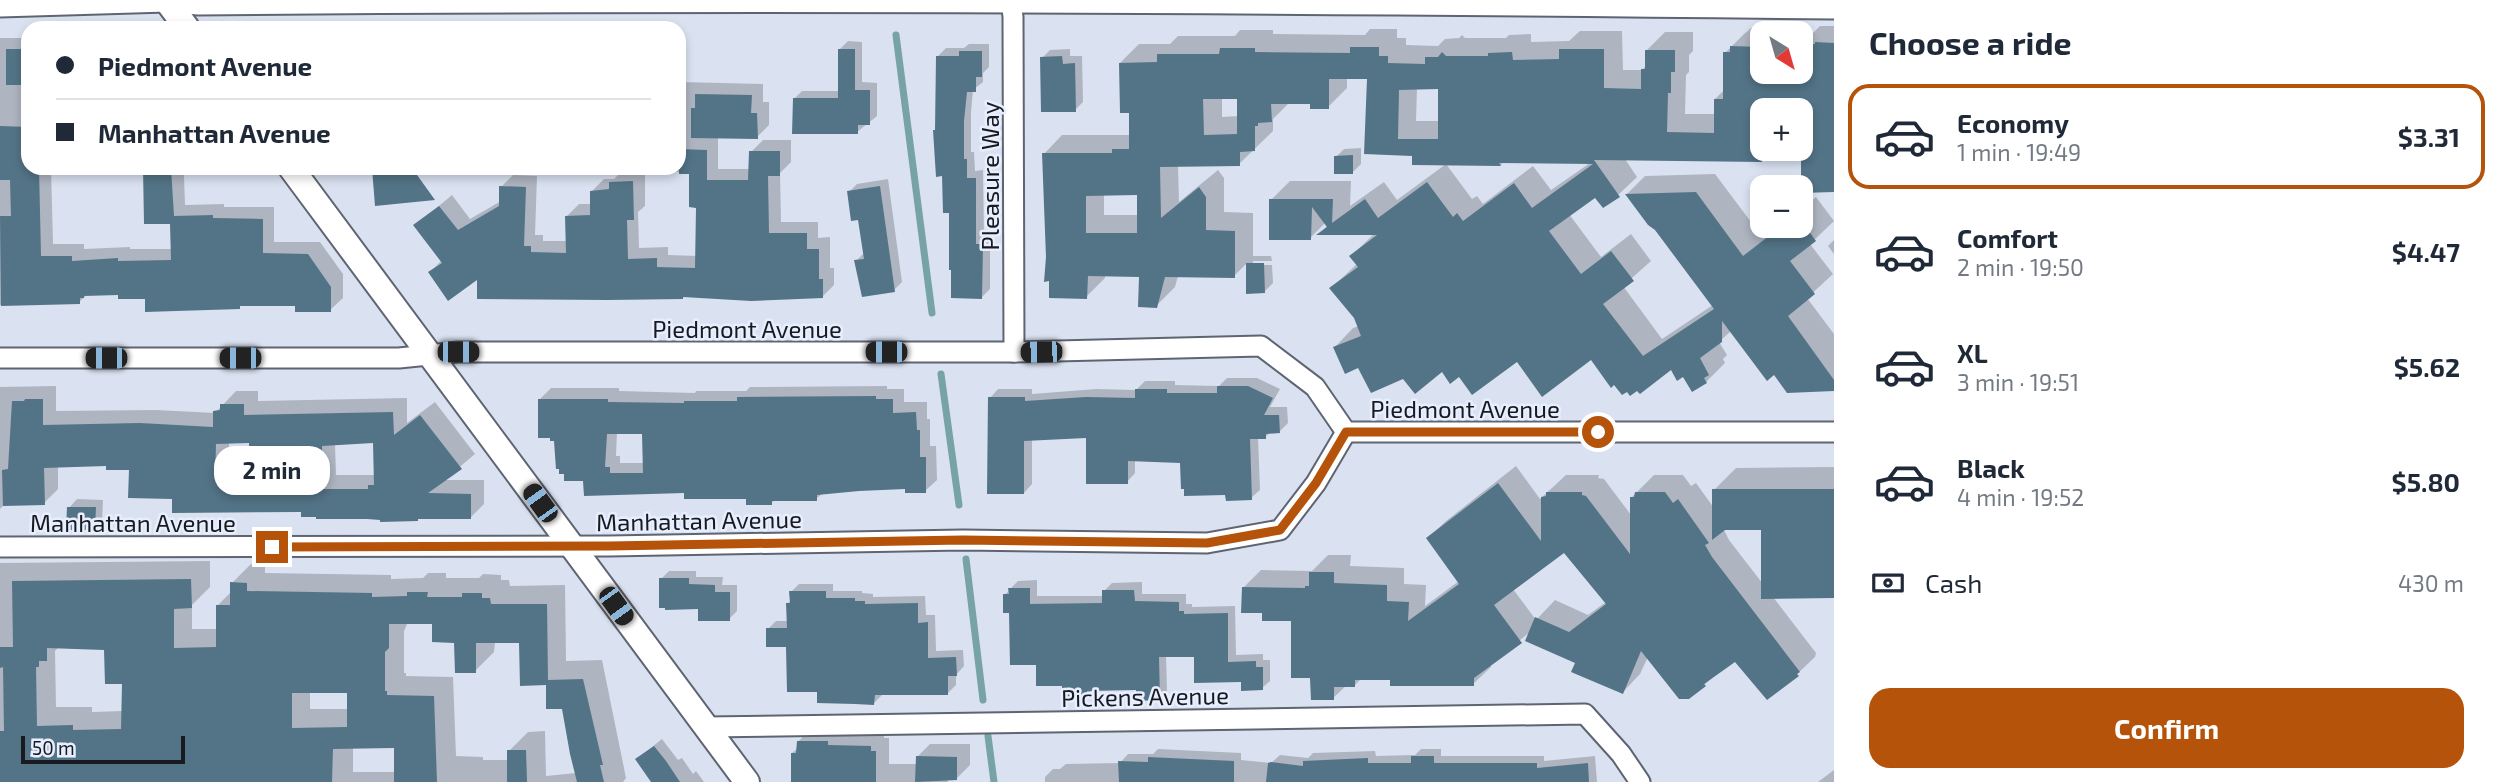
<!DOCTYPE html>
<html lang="en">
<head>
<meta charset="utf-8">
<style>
  body { margin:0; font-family:"Exo 2",sans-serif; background:#f6f6f7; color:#1f2937; height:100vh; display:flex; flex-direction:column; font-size:26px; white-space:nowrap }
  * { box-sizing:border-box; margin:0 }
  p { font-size:23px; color:#747a83 }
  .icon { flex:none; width:38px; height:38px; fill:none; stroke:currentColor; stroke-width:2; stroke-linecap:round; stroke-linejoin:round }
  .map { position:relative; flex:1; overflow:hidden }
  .side { display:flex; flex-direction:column; background:#fff; width:665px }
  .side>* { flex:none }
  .guide { position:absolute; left:21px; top:21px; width:665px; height:154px; border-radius:21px; box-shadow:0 4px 10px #0003; display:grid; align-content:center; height:154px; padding:0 35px; background:#fff }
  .needle { width:46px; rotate:143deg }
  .buttons { position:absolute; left:1750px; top:21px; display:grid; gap:14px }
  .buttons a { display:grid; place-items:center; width:63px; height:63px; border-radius:14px; background:#fff; box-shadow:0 4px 10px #0003; font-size:35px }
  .scale { position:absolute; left:21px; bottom:18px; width:164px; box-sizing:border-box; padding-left:7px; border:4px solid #181a20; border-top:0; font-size:19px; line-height:24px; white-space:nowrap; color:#181a20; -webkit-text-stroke:5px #e7efff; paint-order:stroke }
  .end { position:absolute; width:32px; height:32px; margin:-16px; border:9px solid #b45309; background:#fff; box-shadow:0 0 0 4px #fff }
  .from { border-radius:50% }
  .bubble { position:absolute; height:49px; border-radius:21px; background:#fff; box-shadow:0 4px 10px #0003; font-size:23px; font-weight:700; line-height:49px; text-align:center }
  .car { position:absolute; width:21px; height:42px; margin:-21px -10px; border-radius:9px; box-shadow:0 0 5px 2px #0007; background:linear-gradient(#222 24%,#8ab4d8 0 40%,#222 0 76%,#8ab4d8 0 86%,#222 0) }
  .guide b { display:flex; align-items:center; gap:24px; height:66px; font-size:26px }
  .guide b+b { border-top:2px solid #e0e1e3 }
  .guide i { width:18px; height:18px; background:#1f2937 }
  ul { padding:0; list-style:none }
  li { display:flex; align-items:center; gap:21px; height:105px; margin:0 14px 10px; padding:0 21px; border:4px solid transparent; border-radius:21px }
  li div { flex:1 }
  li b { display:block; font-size:26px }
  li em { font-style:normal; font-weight:700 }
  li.active { border-color:#b45309 }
  li>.icon { width:63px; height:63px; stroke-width:1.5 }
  h2 { padding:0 35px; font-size:32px; line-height:84px }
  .pay { display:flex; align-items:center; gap:18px; height:77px; padding:0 35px; font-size:26px }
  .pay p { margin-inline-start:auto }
  .action { display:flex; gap:14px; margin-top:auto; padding:14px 35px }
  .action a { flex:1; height:80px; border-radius:21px; background:#b45309; color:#fff; font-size:28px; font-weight:700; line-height:80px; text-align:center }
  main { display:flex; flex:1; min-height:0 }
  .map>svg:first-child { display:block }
</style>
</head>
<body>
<main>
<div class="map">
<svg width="1834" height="782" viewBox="0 0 1834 782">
  <rect width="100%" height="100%" fill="#dae2f1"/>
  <g fill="#0003" fill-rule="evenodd">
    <path d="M1820,26H1834V191L1806,161L1625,159L1637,177L1618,195H1596L1569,214L1601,257L1631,234L1651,261L1623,286L1662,339L1713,305L1656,228L1649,223L1627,194L1645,176L1715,174L1763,238L1779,226H1801V209L1816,197L1834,221L1810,244L1833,274L1807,298L1834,334V386L1774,373L1731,331L1719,342L1727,355L1723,359L1725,363L1706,382L1692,390L1684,375L1672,368L1592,358L1517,359L1460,375L1442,370L1403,377L1359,365L1335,347L1353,328L1359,326L1355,317L1331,288L1357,264L1351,256L1375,233H1320L1328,225L1326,222L1310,238L1271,200L1290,181H1351L1350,206L1384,182L1397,200L1446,164L1472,199L1477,196L1483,204L1533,166L1551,190L1590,163L1504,161L1501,165L1414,163V154L1366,153L1369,77H1347V88L1328,107L1312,102H1290L1273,119V131L1239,164L1178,165L1179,202L1218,170L1224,178V212L1253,213V256H1271L1272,261H1253V265H1272L1273,283L1265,291L1247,263L1234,276H1178L1175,287L1156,306L1141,275H1105V278L1086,297L1047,257L1044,154L1062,135H1129L1131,111L1120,63L1139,44H1170L1178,36H1235L1240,30H1273V34L1365,35L1370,29H1397V38H1406V45L1438,46L1445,39L1459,38L1462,35L1465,38H1506L1509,35L1531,34V42L1569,41L1580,31H1622L1623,70H1642L1646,66L1647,50L1665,32H1693V51L1689,55V72L1686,75L1685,114H1716L1715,99L1724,90L1725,53L1744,34L1751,28L1781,29V33H1762V72H1801V37H1809ZM1417,88H1440V121H1416ZM1222,97L1238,98L1239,116L1222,117ZM1762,110H1801V149H1762ZM1104,194H1138V215H1104Z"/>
    <path d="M0,38H28V148L0,147Z"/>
    <path d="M848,41L862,42V82L877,83V116L857,132L794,99L802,91H840V49Z"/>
    <path d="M679,42H681L680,82L763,84V102H769V125L757,137L718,136V169H750L751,152L763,140H791V162L780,173L781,222H818V238L830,237V268H834V285L822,297L685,296L683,298L430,272L442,260L416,225L452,195L470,219L501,201V187L513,175L537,176L535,235H543V241H568L567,216L579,204H592V191L604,179H614L620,173V168H679ZM645,171L691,172L698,206L697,256L668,255V247L639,248L638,212L645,206Z"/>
    <path d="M969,44H989V67L983,73V82L973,90L971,112V152H974L975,171L983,170L984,236L990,237V289L982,297L950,211L937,129L938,56L946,48H964Z"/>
    <path d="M1070,49V56H1082L1083,102L1075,110L1042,58L1050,50Z"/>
    <path d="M1361,148V164L1353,172L1336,157L1344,149Z"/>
    <path d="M51,168L53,244H84V249L130,247V249H172V222L145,175H108V168H233L227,175H184L185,205L224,204V207H274V242H320L343,274V298L330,310L297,304L147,297L119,293L88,294L79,302L0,305V174L5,169Z"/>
    <path d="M483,168H519L514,172L483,171Z"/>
    <path d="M888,179L902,282L894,290L856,261L864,253L860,218L849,192L857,184Z"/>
    <path d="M1834,240V254L1828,246Z"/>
    <path d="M1227,378H1257L1280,389L1270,407H1287L1288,423L1279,432H1271L1265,437H1258L1260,490L1251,498L1227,494L1182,461L1135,460V473L1127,482L1088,436L1032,438V484L1024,493L990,398L998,389H1032V394L1096,389L1136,390L1145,381H1175V385L1219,386Z"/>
    <path d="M56,386V411L156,410L215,413L236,391H258V401L407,398V423L435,402L475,454L444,480H484V504L470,518L462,519H382L302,510L174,497L130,468L107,464L58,466V489L44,503L5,504L0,509V387ZM229,442H250L251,465L229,466ZM375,442L376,475H336L335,443Z"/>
    <path d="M887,386V389H904V402H927V419H930V446H936L937,480L925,491L906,487L823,493L816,499L775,500L771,503L747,498L585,479L556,439L540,399L551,388H619V391L695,393L696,391H746L750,387ZM617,432H644V463H620V456H616Z"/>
    <path d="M1516,466L1540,499L1566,475H1599L1598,478L1604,479L1631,515V498L1654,475H1683L1691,486L1696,483L1714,508V490L1736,468L1834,467V596L1773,597L1816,653L1815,657L1797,674L1768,698L1735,659L1704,685L1648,657L1640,674L1623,692L1530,632L1491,663V667L1473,684L1391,678H1362L1355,685H1347L1333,698L1312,676L1293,619L1264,612L1243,588L1261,570L1312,571L1328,555H1351L1350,566L1404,568V584L1426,585L1425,606L1459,581L1428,538L1446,521ZM1723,528H1763V584L1729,540ZM1565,550L1606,602L1588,615L1555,600L1536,620L1513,589Z"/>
    <path d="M77,499L103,500L102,520L94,528L69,508Z"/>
    <path d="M210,561V587L192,605V629H218V605L232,591V583L251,564H265V573L391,575V579L423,578L428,573H446V578H479L483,574L501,575V580H509L510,586L565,585L566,661L602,660L626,778L623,782H0V563ZM408,622L433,623L456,641L475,671L494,652L495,642H521L564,707L576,773L546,776L545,731L528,732L509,751V760H483V757L456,756L453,677L406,676V673H404V631ZM59,647L106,648L123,682V711L92,712V707H56L55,651ZM310,691L349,692V709H310ZM395,746L396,772H353V747Z"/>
    <path d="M669,571H696V577H723L722,585H737V611L729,619L700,608L661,579Z"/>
    <path d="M1037,580V596H1104V591L1112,583L1142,582V594H1186V604H1192V607L1235,606L1236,655L1263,654V660H1270V681L1262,688L1196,655H1166L1167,691L1159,699L1137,688L1093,689L1086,696L1064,684L1038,663L1011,611L1005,595L1010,589L1018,581Z"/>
    <path d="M799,584H833V591H862V593L873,594V597L925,596L926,615H935L936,651L963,650L964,666L956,675V685L948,693L882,695L874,703L818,690L788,645L768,629L776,621H788V603L791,600V592Z"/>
    <path d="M811,728L884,734V738H889V764H917V757L930,744H970V765L957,778H948V782H811L792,753L798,748V742Z"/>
    <path d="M662,739L678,760L682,758L693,774L696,771L704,782H652L637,759Z"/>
    <path d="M1158,749L1241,753V760L1271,763L1280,755L1308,758L1313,753L1375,751L1376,756L1415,755L1421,749H1441V756H1544V761L1595,756L1597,782H1045V777L1053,769H1060L1066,764L1120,763L1128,754H1153Z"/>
    <path d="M1834,770V782H1818Z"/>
  </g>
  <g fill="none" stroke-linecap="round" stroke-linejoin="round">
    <g stroke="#77a3a6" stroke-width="7">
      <path d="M896,35L932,313"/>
      <path d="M941,374L959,505"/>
      <path d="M966,559L983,700"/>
      <path d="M988,736L994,782"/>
    </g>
  </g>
  <g fill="#537487" fill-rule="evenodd">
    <path d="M1815,42L1834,43V192L1801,193V110H1762V162L1594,160L1620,197L1603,208L1595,198L1549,231L1581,274L1611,251L1634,281L1603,304L1643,356L1714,309L1655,230L1648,225L1625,194L1696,192L1743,256L1782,226H1805L1816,241L1790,261L1815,294L1788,316L1834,380V391L1787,393L1774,375L1767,381L1722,321V342L1700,358L1709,375L1704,378L1707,383L1692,392L1683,377L1677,381L1671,370L1640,394L1637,391L1630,396L1627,392L1622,395L1614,385L1611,388L1591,360L1542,397L1517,362L1472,395L1459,377L1450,384L1442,372L1415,394L1403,379L1371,393L1358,368L1345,374L1333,347L1361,336L1354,318L1329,288L1358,267L1349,256L1377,235H1316L1327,227L1312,207L1311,240H1269V199H1333L1332,223L1365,199L1378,218L1427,182L1453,217L1457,213L1463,221L1514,183L1532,208L1593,164L1499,163L1501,166L1412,165V156L1364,154L1367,79H1329V109H1310V104H1271L1272,122L1258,123V126H1255V151L1240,152V166L1160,167L1161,218L1199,187L1206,197V230L1235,231V278L1165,277L1157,308L1138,307L1139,277L1088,276L1087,299L1049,298V281L1044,282L1046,257L1042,153H1112V149H1129V113H1120L1119,63L1157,62V54H1219L1220,48H1255V52L1350,53V47H1379V56H1388V63L1425,64V57H1438L1442,52L1446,56H1488V53L1512,52L1513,60L1559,59V49H1604V88L1641,89V69H1645V50H1675V72H1671V93H1668L1667,132L1714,133V99H1723V52H1730V46L1762,47V72H1801V44H1815ZM1438,89V139H1398L1399,90ZM1203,99H1237V134L1204,135ZM1137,195V233H1086V196Z"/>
    <rect x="6" y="49" width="22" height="36"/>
    <path d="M838,49H855V90H870V125H858V134H792L793,98H838Z"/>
    <path d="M959,51H982V77H976V92H967L964,121V159H967V178H976V244H983L982,299L951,298V270H949V213H943L942,176L936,177L933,130H935L936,56H959Z"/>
    <path d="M1062,56L1063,64L1075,63L1076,112H1041L1040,57Z"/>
    <path d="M695,94L752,95L751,113H757L758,139L691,138V108H695Z"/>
    <path d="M0,126L28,127V168H39L41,256H72V261L118,258V261L171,260L170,224H144L143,168H171L174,216L213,215V218L263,219V253L308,254L331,287V312H295V306H240V309L145,312V299H118V295L84,296V298H80V304L1,306L0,216H11L10,180H0Z"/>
    <path d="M679,149L707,150V180H748L749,151H780V176H768L769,233H807V249H819V279H823V298L751,301L683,297V299L608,300L477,299V280L448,301L428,272L442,263L413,225L439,206L458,230L499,206V186L526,187L524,246H531V252L566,253L565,216L590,215V191L609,189V182L633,181L634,220H627L628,259L657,258V267L695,268L696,208L689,207V174H679Z"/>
    <path d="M1353,155V174H1334V156Z"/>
    <path d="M372,168H412L435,200L375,206Z"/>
    <path d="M880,186L895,292L862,297L854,260L864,259L858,220L851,221L847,191Z"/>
    <path d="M1246,263H1264L1265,293L1246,294Z"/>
    <path d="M1217,386H1248L1273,398L1264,415H1279L1280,433L1266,434V439H1250L1252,500L1226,501L1225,495L1184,496V489H1181L1180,463L1128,461V484H1086V438L1024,441V494H987L988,397H1025V401L1086,397L1135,398V389H1167V393H1217Z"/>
    <path d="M876,396V399H893V413L916,412L917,430H920V457H926V493H905V489L859,491L817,495V501H772V505H746V499H684V493L584,496L583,481H564V474H559V469H556L554,441H550V438H538V399H608V402L684,403V401H737V397ZM607,434H642L643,473H610V467H605Z"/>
    <path d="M25,399H43V425L140,423L213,427V411L220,410V404H244V415L393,412L394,435L420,415L462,469L428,493L471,494V519H418V521L380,522V520L367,519H316V517H301V512L172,513V499L128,498L129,470H106V466L44,468L45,505L3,506L2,470L8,469L12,401H24ZM249,443L250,479H215L216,444ZM373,443L374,485H368V489H322V446Z"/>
    <path d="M1498,483L1541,541V497L1546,496V492H1582V495L1586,496L1630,554V497H1634L1635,492H1665L1673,503L1678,499L1709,543L1705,545L1712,557L1800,672L1797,674L1799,676L1767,700L1735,662L1704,684L1706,686L1689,699H1679L1641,651L1623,694L1571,672L1575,663L1525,641L1535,617L1569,632L1606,604L1564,553L1494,605L1522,643L1474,678V686H1390V680H1355V687H1334V700H1311L1310,678H1291V621H1262V613H1241L1242,587L1305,588V586H1309V572H1334V583L1387,585V601L1409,602L1408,621L1459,584L1426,538Z"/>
    <path d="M1712,489H1834V598L1761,599V530H1725L1712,540Z"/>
    <path d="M67,507H96L95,530H66Z"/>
    <path d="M659,578H689V584L715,585V592H730V621H698V609L665,610V608H659Z"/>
    <path d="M191,579L192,608L174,609V648L216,647V605H230V582L247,583V591L372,593V597L407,596V592H428L427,597H462V593H482V598H490L491,604H547L548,680L583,679L603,765H600L604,782H577L570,754L562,709H546V685L520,686L519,643H476V673H455L454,643L432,642V624H389V648L385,652V691H387V695L434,696L437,782H394V748L333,749L332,782H0V731H4L3,667L0,668V647H13L12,581ZM47,648L104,650L105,684H122L121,729L73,730V725L37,726L36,667H39V661H47ZM292,693H347V727L292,728Z"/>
    <path d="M1008,588H1030V604L1102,603V590H1134L1135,601L1179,602V611H1184V614L1228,613V662L1256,661V667H1263V690L1241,691V682L1194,683V657H1159L1160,700L1136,701V690L1087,691V698H1062V686H1036V665H1010L1009,613H1003V594H1009Z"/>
    <path d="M789,591H826V598H855V601H865V604L918,603V623L928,622V658L956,657L957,676H948V695H875L874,705L855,704L817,703V692H787L786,647H766V628H787L786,603H790Z"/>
    <path d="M797,741H828V745L871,746V751H876V782H791V753H796Z"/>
    <path d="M654,746L666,761L680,782H651L635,759Z"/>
    <path d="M507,750H526L527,782H507Z"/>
    <path d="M916,756L957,757V780L915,782Z"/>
    <path d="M1411,756H1434V763H1537V768L1588,763L1589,782H1266L1268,763L1271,762L1303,766V761L1368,758V763H1411Z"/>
    <path d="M1148,757L1234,761V782H1119L1118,761L1148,762Z"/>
  </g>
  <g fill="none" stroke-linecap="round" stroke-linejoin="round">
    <defs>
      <g id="minor">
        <path d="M1011,0L1013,17L1014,352"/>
        <path d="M0,7L167,2L198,5C744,0 1289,3 1834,9"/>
        <path d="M0,358H399L458,352H1014L1261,346L1315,387L1346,432H1834"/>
        <path d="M0,547L609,546L963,540L1207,543L1280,530L1316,483L1346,432"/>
        <path d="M706,727L1585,714L1621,754L1640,782"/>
      </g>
      <g id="tertiary">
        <path d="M166,0L187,28"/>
        <path d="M291,168L747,782"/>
      </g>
    </defs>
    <use href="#minor" stroke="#5e6471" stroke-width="23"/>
    <use href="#tertiary" stroke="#5e6471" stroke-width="28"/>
    <use href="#minor" stroke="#fff" stroke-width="19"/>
    <use href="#tertiary" stroke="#fff" stroke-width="24"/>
  </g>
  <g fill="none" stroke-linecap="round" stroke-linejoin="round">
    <path stroke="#b45309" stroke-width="9" d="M272,547L609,546L963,540L1207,543L1280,530L1316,483L1346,432H1598"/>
  </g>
  <g text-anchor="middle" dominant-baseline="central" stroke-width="5" stroke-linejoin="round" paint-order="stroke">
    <g font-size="24" fill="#181a20" stroke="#e7efff">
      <text transform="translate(989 176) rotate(-90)">Pleasure Way</text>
      <text x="747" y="328">Piedmont Avenue</text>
      <text x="1465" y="408">Piedmont Avenue</text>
      <text transform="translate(699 520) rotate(-1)">Manhattan Avenue</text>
      <text x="133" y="522">Manhattan Avenue</text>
      <text transform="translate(1145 696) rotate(-1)">Pickens Avenue</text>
    </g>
  </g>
</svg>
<div class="buttons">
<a><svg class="needle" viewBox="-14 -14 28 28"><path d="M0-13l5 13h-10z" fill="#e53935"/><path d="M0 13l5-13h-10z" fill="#747a83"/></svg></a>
<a>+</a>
<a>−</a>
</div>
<div class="scale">50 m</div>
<i class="end from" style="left:1598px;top:432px"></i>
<i class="end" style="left:272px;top:547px"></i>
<div class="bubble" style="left:214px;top:446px;width:116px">2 min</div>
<i class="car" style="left:458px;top:352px;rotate:90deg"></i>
<i class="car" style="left:886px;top:352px;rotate:270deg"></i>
<i class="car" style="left:1041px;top:352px;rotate:269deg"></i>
<i class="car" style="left:106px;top:358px;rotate:270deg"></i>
<i class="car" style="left:240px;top:358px;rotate:270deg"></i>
<i class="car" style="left:540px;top:503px;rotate:324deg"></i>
<i class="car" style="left:616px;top:606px;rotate:144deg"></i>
<div class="guide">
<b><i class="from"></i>Piedmont Avenue</b>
<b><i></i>Manhattan Avenue</b>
</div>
</div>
<section class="side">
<h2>Choose a ride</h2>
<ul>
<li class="active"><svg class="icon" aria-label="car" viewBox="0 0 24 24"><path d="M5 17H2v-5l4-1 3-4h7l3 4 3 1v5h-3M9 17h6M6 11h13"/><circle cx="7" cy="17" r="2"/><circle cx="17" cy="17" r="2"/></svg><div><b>Economy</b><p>1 min · 19:49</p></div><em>$3.31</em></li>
<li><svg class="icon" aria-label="car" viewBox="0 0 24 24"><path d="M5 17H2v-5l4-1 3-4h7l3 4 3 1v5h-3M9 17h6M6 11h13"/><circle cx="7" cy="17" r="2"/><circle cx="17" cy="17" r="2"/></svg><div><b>Comfort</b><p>2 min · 19:50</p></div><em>$4.47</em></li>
<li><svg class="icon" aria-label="car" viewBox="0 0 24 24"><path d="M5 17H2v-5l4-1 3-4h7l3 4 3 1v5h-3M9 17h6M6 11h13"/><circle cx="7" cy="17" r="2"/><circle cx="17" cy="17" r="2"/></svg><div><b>XL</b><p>3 min · 19:51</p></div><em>$5.62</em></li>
<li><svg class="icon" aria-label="car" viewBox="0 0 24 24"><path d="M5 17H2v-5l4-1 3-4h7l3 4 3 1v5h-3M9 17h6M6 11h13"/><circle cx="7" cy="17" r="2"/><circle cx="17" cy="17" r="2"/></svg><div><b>Black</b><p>4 min · 19:52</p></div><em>$5.80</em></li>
</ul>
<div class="pay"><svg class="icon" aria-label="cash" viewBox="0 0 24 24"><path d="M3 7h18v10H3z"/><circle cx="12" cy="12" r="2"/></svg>Cash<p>430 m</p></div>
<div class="action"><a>Confirm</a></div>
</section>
</main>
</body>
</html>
